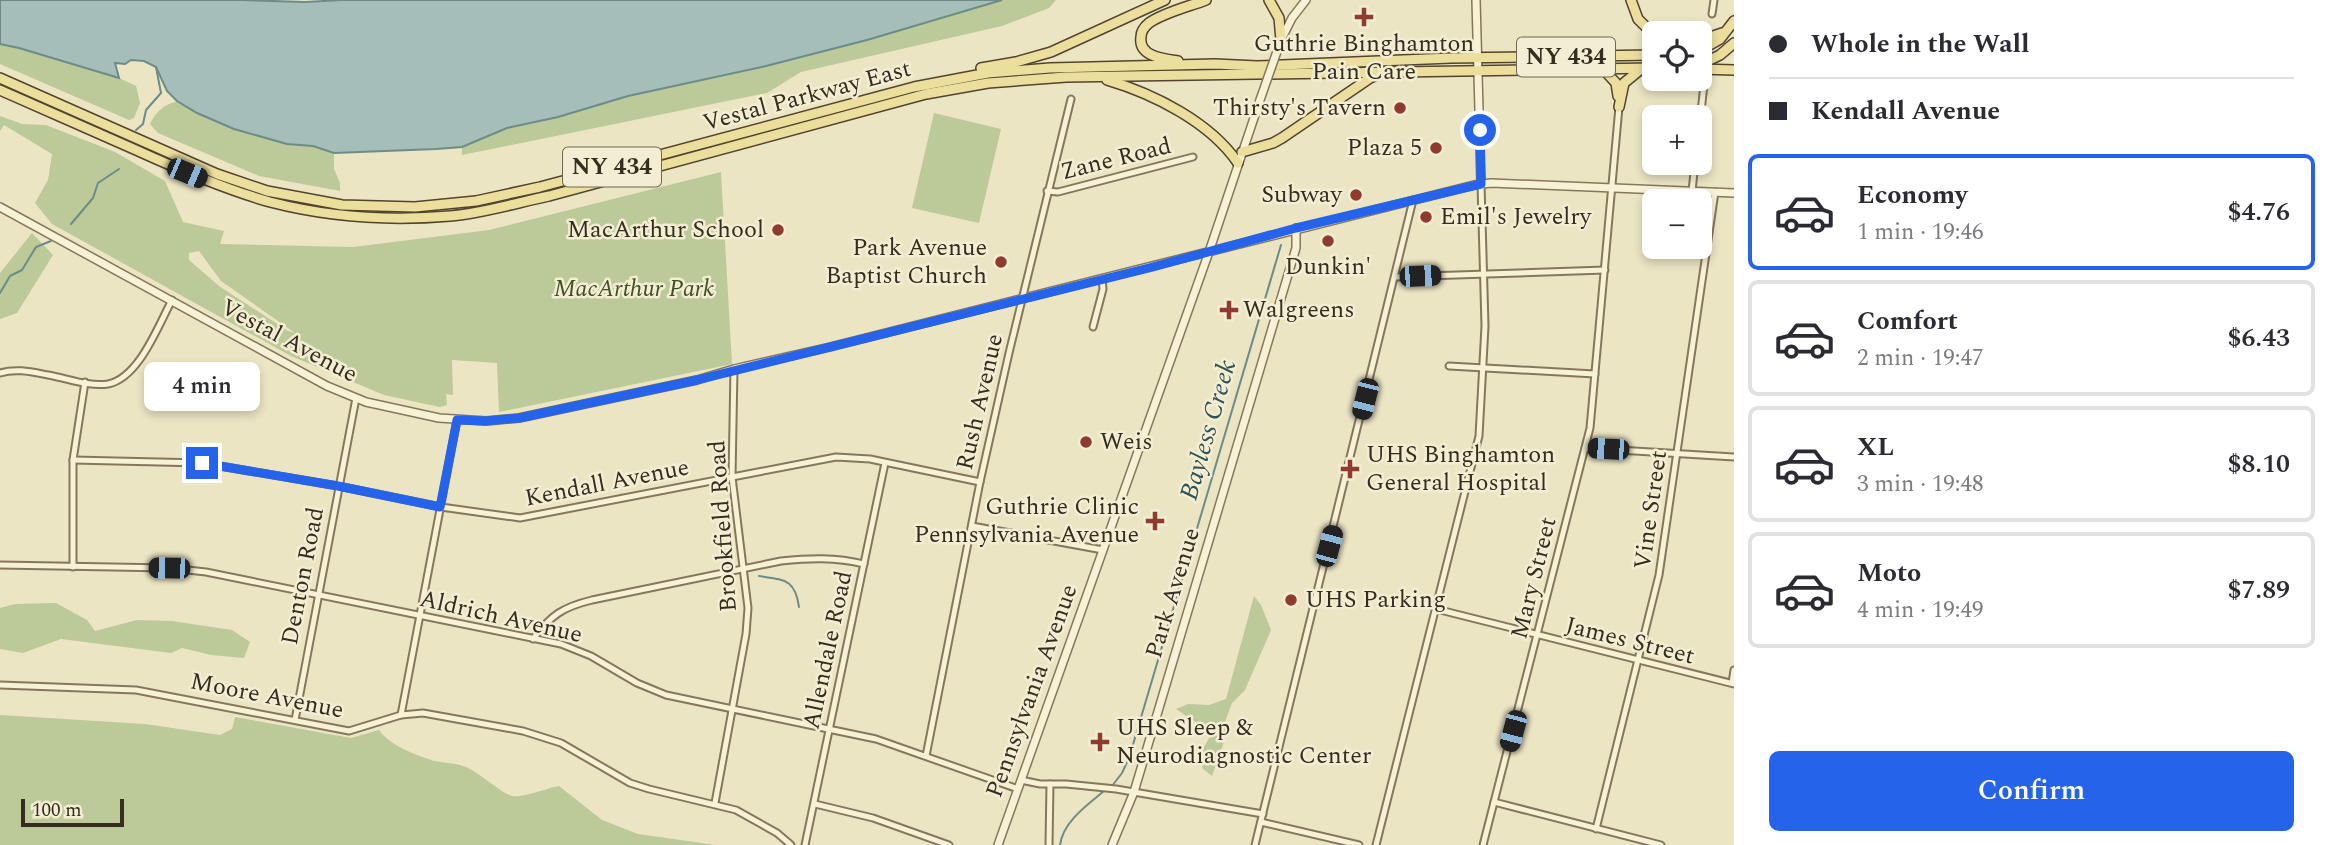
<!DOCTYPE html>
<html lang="en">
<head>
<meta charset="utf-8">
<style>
  body { margin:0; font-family:Spectral,serif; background:#f7f7f7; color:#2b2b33; height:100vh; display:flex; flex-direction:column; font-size:26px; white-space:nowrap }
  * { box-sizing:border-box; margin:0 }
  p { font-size:23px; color:#7c7c81 }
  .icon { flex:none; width:38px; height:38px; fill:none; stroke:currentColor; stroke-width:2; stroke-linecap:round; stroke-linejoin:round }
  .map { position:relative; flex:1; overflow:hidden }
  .panel { display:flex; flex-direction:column; background:#fff; width:595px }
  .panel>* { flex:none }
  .hud { display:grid; align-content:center; height:154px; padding:0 35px; background:#fff }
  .controls { position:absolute; left:1642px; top:21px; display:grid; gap:14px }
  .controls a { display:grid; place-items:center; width:70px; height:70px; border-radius:10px; background:#fff; box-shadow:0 4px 10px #0003; font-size:35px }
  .scale { position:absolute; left:21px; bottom:18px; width:103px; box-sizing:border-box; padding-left:7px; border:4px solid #352d1e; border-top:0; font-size:19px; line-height:24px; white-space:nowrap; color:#352d1e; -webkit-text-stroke:5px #f3eed3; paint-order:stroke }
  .end { position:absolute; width:32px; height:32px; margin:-16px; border:9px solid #2563eb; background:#fff; box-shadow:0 0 0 4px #fff }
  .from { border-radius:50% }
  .bubble { position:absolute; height:49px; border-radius:10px; background:#fff; box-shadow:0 4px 10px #0003; font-size:23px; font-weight:600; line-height:49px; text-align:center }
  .car { position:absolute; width:21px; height:42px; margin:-21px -10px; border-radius:9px; box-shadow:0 0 5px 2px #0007; background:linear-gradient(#222 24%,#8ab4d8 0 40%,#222 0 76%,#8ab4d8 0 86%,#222 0) }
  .hud b { display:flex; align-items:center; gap:24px; height:66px; font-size:26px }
  .hud b+b { border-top:2px solid #e1e1e2 }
  .hud i { width:18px; height:18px; background:#2b2b33 }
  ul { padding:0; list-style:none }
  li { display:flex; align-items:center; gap:21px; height:116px; margin:0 14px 10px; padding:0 21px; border:4px solid #e1e1e2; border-radius:10px }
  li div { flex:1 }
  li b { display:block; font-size:26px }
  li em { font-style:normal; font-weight:600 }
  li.on { border-color:#2563eb }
  li>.icon { width:63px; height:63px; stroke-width:1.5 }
  .primary-button { display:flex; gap:14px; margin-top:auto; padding:14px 35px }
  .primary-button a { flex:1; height:80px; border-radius:10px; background:#2563eb; color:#fff; font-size:28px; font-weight:600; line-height:80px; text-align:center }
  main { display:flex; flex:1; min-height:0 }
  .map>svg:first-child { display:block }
</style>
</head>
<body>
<main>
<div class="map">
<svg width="1734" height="845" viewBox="0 0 1734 845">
  <rect width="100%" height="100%" fill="#ebe5c4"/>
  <g fill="#bcc998" fill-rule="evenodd">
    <path d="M1002,0H1056L1049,8L1002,26L801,72L767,93L462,155V147L507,128L558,117L628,96L766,66L867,40Z"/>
    <path d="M0,44L19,48L119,78L136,86L140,103L134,118L129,120L0,64Z"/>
    <path d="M177,101L197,113L287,144L313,146L334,153V169L340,183V191L259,176L158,133L150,124C157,110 163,106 177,101Z"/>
    <path d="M934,113L1001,129L979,223L912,208Z"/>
    <path d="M0,116L22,124L46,125L115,152L165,181L183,222L224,231L220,244L353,247L489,230L721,172L732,364L499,412L497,363L452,360L453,395L446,394L447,405L440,407L384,395L291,356L52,224L35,203L48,180L52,154L4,125L0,131ZM199,251L221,281L295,333L288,331L219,286L189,260V253Z"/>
    <path d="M32,233L53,255L17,313L0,319V273Z"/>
    <path d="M1254,596L1261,605L1271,630L1245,690L1232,703L1226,719L1225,739L1212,776L1202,768L1203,749L1212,733L1176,709L1188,704L1209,705L1226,699Z"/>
    <path d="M56,603L87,620L95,631L137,620L172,621L232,630L250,642L244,658L211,655L182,648L171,653L61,639L23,653L0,649V608L15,604Z"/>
    <path d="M0,715L145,724L220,735L232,729L235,717L351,738L379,730C390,746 416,755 434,761C445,763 456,763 466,767C480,773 501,793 512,796C522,798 548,788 559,786L602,820L638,834L716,845H0Z"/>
  </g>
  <path fill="#a5beba" stroke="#6d8c88" stroke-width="2" d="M0,0H242L305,2L342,0H1002L867,40L766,66L628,96L558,117L507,128L462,147L436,149L334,153L313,146L287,144L234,129L197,113L177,101L167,91L156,67L144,61L131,60L125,64L115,63L119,78L19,48L0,44Z"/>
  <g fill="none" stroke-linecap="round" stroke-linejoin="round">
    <g stroke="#6d8c88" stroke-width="2">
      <path d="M136,130L143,124L146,110L161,93L156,67"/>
      <path d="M71,224L93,198L98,183L119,169"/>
      <path d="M0,293L10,276L22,270L36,247L51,241"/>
      <path d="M759,576C785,580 795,579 799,607"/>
      <path d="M1112,786L1122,773L1129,758L1281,245"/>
      <path d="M1060,845C1063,822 1087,805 1104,791"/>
    </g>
    <defs>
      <g id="minor">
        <path d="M1712,14L1714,0"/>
        <path d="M1699,129L1704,85"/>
        <path d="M1047,191L1058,192L1193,157"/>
        <path d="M1692,191L1695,163"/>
        <path d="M1395,277L1605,270"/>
        <path d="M1093,327L1103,289L1102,279"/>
        <path d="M1449,366L1595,374"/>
        <path d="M0,373C16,368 32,372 48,375C66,378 89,387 108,384C139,378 158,326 172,300"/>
        <path d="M1585,448L1734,457"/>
        <path d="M73,460L202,463L338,486L441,507L520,518L836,457L870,459L980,482"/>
        <path d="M972,526L1103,550"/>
        <path d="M0,565L169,568L206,572L561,644L591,656L637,683L666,695L876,739L1018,789"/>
        <path d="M73,567V460L85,382"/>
        <path d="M1436,609L1734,684"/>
        <path d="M533,639C551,615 563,607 592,600L781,561C810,558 835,557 864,564"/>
        <path d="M1732,683L1734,670"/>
        <path d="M0,685L136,690L349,731L401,715L423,713L523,731L561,743L630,783L649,789L736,810L777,833L791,845"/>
        <path d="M401,715L457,420"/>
        <path d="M295,720L356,398"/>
        <path d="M926,756L980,482L1009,353L1071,99"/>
        <path d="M1021,780L1040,784H1066L1116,789L1263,814"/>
        <path d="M1494,802L1661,845"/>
        <path d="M715,803L746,634L748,608L732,477L734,369"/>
        <path d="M815,804L873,818L949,845"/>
        <path d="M1261,822L1359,845"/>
        <path d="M1596,829L1659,575L1715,192"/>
        <path d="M805,845L885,463"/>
        <path d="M1049,845L1050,784"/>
        <path d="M1255,845L1413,200"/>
        <path d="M1376,845L1479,436L1485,326L1481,184"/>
        <path d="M1483,845L1590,428L1619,107"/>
      </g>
      <g id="tertiary">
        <path d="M1476,0L1481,184"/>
        <path d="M1282,38L1292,18L1306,0"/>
        <path d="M0,207L327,386L366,402L439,418L486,421L519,418L697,380L734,369L830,347L1474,185L1491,183L1734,193"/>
        <path d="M998,845L1209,252L1260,100"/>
        <path d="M1112,845L1134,792L1296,248V228"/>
      </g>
      <g id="primary">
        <path d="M1269,0L1279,18L1281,40"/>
        <path d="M1631,0L1638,19L1654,35"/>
        <path d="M1699,41L1722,33"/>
        <path d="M1699,51L1720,39L1734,21"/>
        <path d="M1178,61C1165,59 1138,57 1141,37C1141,31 1144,27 1149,23C1165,12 1188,7 1206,0"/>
        <path d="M1699,65L1720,55L1734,43"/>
        <path d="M981,68L1016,62L1051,52L1165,0"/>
        <path d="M1603,69L1616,83L1618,96"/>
        <path d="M1699,69L1734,70"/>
        <path d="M0,78L217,174L267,191L342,205L415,207L476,201L540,187L914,87L988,73L1050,68L1215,64L1257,66L1451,58L1654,55"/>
        <path d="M1107,80C1154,94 1210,122 1238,163"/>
        <path d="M0,90C45,110 91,130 136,150C180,170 224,189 270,202C328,217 391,221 450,216C483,213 516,203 549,196L926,94L988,83L1066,77L1654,68"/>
        <path d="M1619,107L1624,83L1641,69"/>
        <path d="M1242,152L1273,143L1282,138L1370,78L1379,74"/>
      </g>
    </defs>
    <use href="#minor" stroke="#85775b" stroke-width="9"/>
    <use href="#tertiary" stroke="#85775b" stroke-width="10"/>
    <use href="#primary" stroke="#52442f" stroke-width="12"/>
    <use href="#minor" stroke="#f7f1d6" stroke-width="5"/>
    <use href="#tertiary" stroke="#f7f1d6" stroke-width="7"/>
    <use href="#primary" stroke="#ecde9d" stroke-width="9"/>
    <defs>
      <path id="tertiary-bridge" d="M1260,100L1281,40"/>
    </defs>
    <use href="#tertiary-bridge" stroke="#85775b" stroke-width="10" stroke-linecap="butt"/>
    <use href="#tertiary-bridge" stroke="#f7f1d6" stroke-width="7"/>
  </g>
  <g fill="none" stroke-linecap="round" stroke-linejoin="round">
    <path stroke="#2563eb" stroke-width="9" d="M202,463L338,486L440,507L457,420L486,421L519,418L697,380L1149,268L1296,228L1481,184L1480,130"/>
  </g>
  <g fill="#903b2f" stroke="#f3eed3" stroke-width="2.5">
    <path d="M1360.5 6.5h7v7h7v7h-7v7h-7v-7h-7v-7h7z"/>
    <circle cx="1400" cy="108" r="7"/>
    <circle cx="1436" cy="148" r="7"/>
    <circle cx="1356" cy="195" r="7"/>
    <circle cx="1426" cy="217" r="7"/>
    <circle cx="778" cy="230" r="7"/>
    <circle cx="1328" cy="241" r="7"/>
    <circle cx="1001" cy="262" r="7"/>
    <path d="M1225.5 299.5h7v7h7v7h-7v7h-7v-7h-7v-7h7z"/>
    <circle cx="1086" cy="442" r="7"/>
    <path d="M1346.5 458.5h7v7h7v7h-7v7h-7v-7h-7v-7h7z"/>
    <path d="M1151.5 510.5h7v7h7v7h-7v7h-7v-7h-7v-7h7z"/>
    <circle cx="1291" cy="600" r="7"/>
    <path d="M1096.5 731.5h7v7h7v7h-7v7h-7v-7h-7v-7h7z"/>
  </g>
  <g text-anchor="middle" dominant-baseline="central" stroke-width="5" stroke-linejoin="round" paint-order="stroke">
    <g fill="#f3eed3" stroke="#6e6754" stroke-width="2">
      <rect x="1517" y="37.5" width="98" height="39" rx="5"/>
      <rect x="563" y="147.5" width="98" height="39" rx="5"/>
    </g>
    <g font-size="23" font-weight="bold" fill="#352d1e">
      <text x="1566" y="57">NY 434</text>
      <text x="612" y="167">NY 434</text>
    </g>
    <g font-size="24" fill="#352d1e" stroke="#f3eed3" text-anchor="end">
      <text x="1364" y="44" text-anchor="middle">Guthrie Binghamton<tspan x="1364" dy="28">Pain Care</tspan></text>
      <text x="1386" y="108">Thirsty's Tavern</text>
      <text x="1422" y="148">Plaza 5</text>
      <text x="1342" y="195">Subway</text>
      <text x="1440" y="217" text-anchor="start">Emil's Jewelry</text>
      <text x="764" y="230">MacArthur School</text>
      <text x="987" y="248">Park Avenue<tspan x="987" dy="28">Baptist Church</tspan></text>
      <text x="1328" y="267" text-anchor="middle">Dunkin'</text>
      <text x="1243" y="310" text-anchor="start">Walgreens</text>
      <text x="1100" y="442" text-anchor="start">Weis</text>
      <text x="1366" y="455" text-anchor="start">UHS Binghamton<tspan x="1366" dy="28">General Hospital</tspan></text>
      <text x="1139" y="507">Guthrie Clinic<tspan x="1139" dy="28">Pennsylvania Avenue</tspan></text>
      <text x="1305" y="600" text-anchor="start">UHS Parking</text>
      <text x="1116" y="728" text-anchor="start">UHS Sleep &amp;<tspan x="1116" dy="28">Neurodiagnostic Center</tspan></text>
    </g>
    <g font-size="24" fill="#352d1e" stroke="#f3eed3">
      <text transform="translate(807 96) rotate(-15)">Vestal Parkway East</text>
      <text transform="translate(1116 159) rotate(-14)">Zane Road</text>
      <text transform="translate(289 341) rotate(28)">Vestal Avenue</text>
      <text transform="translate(980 402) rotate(-77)">Rush Avenue</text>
      <text transform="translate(607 483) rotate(-11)">Kendall Avenue</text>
      <text transform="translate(1651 510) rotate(-82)">Vine Street</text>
      <text transform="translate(723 526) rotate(-94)">Brookfield Road</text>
      <text transform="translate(303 576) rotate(-79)">Denton Road</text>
      <text transform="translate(1534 578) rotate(-76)">Mary Street</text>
      <text transform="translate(1173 593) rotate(-73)">Park Avenue</text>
      <text transform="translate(501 617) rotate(13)">Aldrich Avenue</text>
      <text transform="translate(1630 641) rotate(14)">James Street</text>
      <text transform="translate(828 650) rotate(-78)">Allendale Road</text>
      <text transform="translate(1032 691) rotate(-70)">Pennsylvania Avenue</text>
      <text transform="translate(267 696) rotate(11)">Moore Avenue</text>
    </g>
    <g font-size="24" font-style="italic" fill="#405126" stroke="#f3eed3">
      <text x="634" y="289">MacArthur Park</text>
    </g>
    <g font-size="26" font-style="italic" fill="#2f5254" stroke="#f3eed3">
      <text transform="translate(1208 430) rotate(-74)">Bayless Creek</text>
    </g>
  </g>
</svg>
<div class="controls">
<a><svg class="icon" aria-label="locate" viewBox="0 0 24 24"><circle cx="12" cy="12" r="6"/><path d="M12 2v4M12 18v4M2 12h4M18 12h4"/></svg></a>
<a>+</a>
<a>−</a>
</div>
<div class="scale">100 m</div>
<i class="end from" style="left:1480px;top:130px"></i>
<i class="end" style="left:202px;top:463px"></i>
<div class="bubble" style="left:144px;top:362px;width:116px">4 min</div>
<i class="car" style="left:187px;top:173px;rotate:113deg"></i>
<i class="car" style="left:1420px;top:276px;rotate:88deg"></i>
<i class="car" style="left:1365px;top:399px;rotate:194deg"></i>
<i class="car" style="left:1608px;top:449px;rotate:273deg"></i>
<i class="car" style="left:1329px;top:546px;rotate:15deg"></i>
<i class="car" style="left:169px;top:568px;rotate:271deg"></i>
<i class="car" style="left:1513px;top:731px;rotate:195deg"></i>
</div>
<section class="panel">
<div class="hud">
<b><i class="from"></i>Whole in the Wall</b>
<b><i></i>Kendall Avenue</b>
</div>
<ul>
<li class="on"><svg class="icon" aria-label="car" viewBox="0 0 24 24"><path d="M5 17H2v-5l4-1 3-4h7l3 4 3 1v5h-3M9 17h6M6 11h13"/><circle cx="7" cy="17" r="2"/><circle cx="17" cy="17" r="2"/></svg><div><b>Economy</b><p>1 min · 19:46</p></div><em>$4.76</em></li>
<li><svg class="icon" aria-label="car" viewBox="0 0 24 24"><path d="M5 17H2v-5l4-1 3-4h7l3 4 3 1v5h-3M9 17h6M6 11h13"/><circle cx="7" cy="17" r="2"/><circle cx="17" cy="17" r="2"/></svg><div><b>Comfort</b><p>2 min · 19:47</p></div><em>$6.43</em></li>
<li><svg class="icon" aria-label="car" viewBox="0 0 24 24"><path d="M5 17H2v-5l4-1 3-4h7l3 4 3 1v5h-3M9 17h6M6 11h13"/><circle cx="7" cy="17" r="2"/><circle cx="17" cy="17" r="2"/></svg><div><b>XL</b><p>3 min · 19:48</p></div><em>$8.10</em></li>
<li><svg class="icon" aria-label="car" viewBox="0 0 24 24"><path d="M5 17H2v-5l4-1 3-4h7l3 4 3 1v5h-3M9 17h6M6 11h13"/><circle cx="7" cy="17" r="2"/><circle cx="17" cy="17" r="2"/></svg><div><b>Moto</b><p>4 min · 19:49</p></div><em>$7.89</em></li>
</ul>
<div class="primary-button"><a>Confirm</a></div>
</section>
</main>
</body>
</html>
